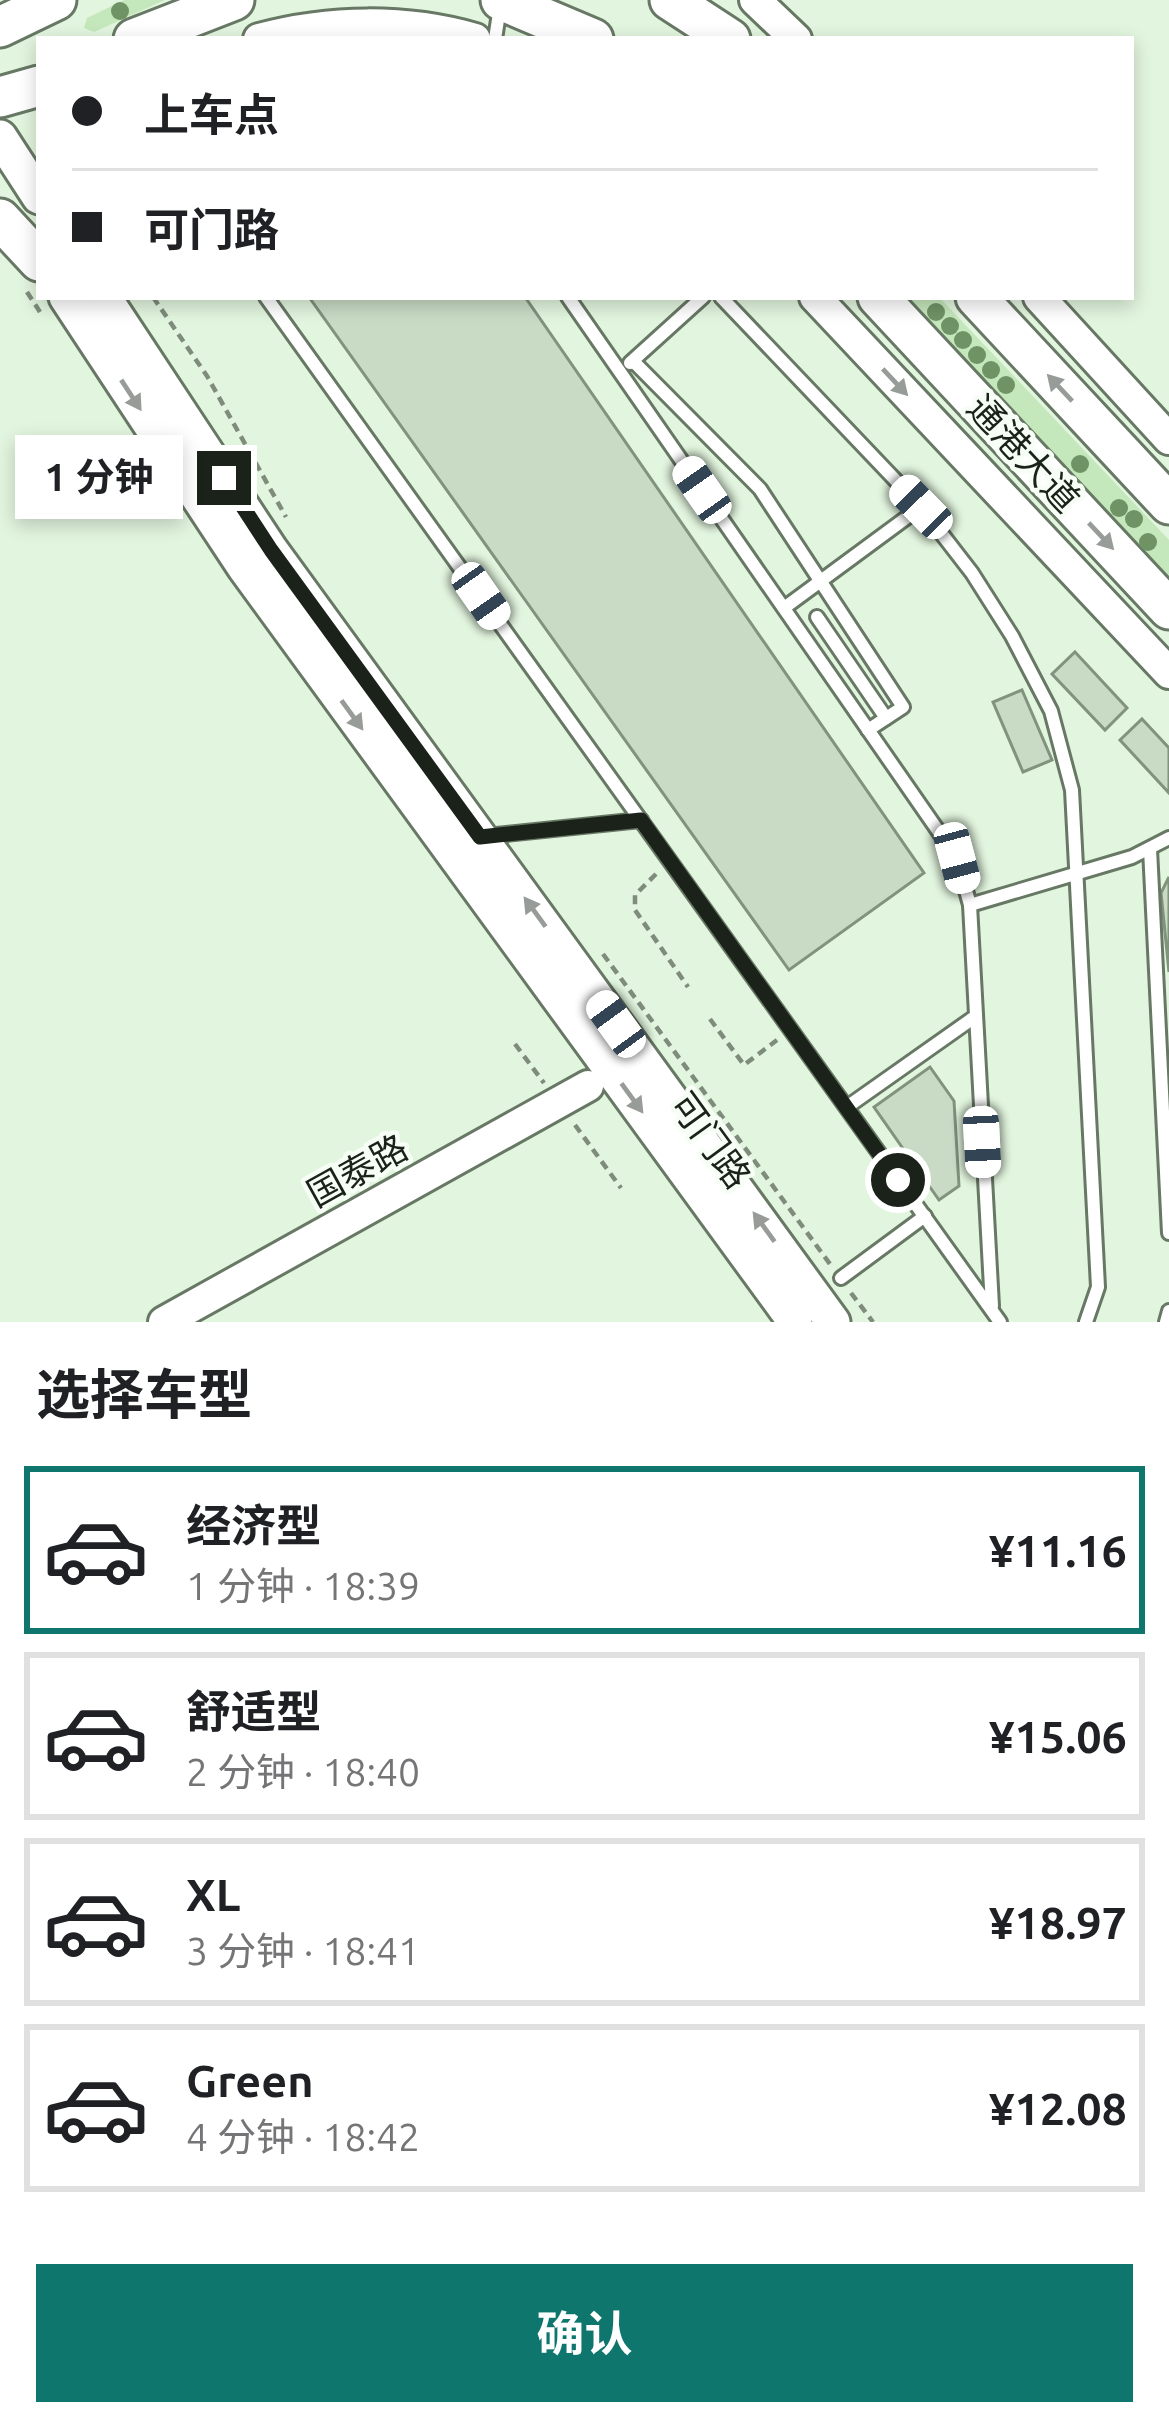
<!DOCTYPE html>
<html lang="zh">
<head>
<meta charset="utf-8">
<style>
  body { margin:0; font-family:Ubuntu,"Noto Sans SC",sans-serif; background:#f6f6f6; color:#202124; height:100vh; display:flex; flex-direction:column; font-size:45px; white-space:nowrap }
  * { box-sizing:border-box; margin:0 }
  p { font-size:39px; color:#757577 }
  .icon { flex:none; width:66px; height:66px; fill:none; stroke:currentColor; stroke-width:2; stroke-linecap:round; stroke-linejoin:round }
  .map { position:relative; height:1322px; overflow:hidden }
  .details { display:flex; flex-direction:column; background:#fff; flex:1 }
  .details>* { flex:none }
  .guide { position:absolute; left:36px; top:36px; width:1098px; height:264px; border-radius:0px; box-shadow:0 6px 18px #0003; display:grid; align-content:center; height:264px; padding:0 36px; background:#fff }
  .end { position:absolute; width:54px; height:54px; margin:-27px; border:15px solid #1b221a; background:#fff; box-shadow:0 0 0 6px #fff }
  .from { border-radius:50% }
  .bubble { position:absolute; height:84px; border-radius:0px; background:#fff; box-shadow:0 6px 18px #0003; font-size:39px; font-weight:700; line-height:84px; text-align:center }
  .car { position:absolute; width:36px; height:72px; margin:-36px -18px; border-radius:15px; box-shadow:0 0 9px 3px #0007; background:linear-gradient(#fff 24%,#345 0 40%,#fff 0 76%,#345 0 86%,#fff 0) }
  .guide b { display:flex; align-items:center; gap:42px; height:114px; font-size:45px }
  .guide b+b { border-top:3px solid #e0e0e0 }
  .guide i { width:30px; height:30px; background:#202124 }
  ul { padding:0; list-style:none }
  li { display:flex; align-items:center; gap:36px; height:168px; margin:0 24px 18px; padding:0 12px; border:6px solid #e0e0e0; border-radius:0px }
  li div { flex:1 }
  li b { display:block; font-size:45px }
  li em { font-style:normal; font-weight:700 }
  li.current { border-color:#0f766e }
  li>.icon { width:108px; height:108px; stroke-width:1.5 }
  h2 { padding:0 36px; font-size:54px; line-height:144px }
  .primary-button { display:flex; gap:24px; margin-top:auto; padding:24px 36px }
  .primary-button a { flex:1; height:138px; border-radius:0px; background:#0f766e; color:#fff; font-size:48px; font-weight:700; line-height:138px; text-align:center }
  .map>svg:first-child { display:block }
</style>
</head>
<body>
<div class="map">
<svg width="1169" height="1322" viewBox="0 0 1169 1322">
  <rect width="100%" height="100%" fill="#e2f5de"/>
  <g fill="#c5e7bc">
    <path d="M124,0H165L94,32L84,28L87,18Z"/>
    <path d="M907,297H939L1169,540V580Z"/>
  </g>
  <path fill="#e2f5de" d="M548,0H638L645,39H555Z"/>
  <g fill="#c9dbc5" stroke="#81927d" stroke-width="3">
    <path d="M309,297H525L924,873L789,970Z"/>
    <path d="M1075,652L1127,708L1105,730L1052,674Z"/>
    <path d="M1022,690L1052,760L1023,772L993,702Z"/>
    <path d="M1142,719L1169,748V793L1120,740Z"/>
    <path d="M1169,877V972L1161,893Z"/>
    <path d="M930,1067L954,1101L959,1186L939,1200L874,1107Z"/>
  </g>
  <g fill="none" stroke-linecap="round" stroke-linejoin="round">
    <defs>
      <g id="service">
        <path d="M495,39L500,7"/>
        <path d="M266,297L1000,1322"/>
        <path d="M568,297L957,858L970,905L992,1306"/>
        <path d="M721,297L921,507L972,573L1012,636L1051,711L1072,790L1098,1287L1086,1322"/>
        <path d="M633,361L760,489L903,707L868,730"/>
        <path d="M630,363L703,297"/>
        <path d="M784,608L921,507"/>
        <path d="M817,617L886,718"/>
        <path d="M487,836L641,820"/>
        <path d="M1150,849L1169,1233"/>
        <path d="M970,905L1132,857L1169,838"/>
        <path d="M847,1107L976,1016"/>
        <path d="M841,1278L925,1216"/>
        <path d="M1166,1322L1169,1311"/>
      </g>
      <g id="tertiary">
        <path d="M755,0L796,39"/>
        <path d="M259,39C329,20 406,19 475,39"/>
        <path d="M815,297L1169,673"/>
        <path d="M1039,297L1169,439"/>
        <path d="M164,1322L588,1086"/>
      </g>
      <g id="secondary">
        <path d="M0,137L39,197"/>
        <path d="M66,297L244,567L795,1322"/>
        <path d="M104,297L271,550L833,1322"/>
      </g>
      <g id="primary">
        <path d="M501,0L593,39"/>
        <path d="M670,0L730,39"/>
        <path d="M0,27L56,0"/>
        <path d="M134,39L234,0"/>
        <path d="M0,97L39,86"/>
        <path d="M0,219L39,261"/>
        <path d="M878,297L1169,609"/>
        <path d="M976,297L1169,504"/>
      </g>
    </defs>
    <use href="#service" stroke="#677864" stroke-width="18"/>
    <use href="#tertiary" stroke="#677864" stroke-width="36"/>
    <use href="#secondary" stroke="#677864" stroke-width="39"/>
    <use href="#primary" stroke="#677864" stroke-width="45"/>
    <g stroke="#7f8c7c" stroke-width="4.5" stroke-dasharray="9 6" stroke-linecap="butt">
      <path d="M27,292L40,312"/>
      <path d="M153,297L207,376L286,517"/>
      <path d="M656,874L635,895V910L688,987"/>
      <path d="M603,954L830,1264"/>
      <path d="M710,1019L744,1065L777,1040"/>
      <path d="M515,1044L544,1083"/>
      <path d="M575,1125L621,1188"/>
      <path d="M851,1293L873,1322"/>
    </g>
    <use href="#service" stroke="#fff" stroke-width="12"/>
    <use href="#tertiary" stroke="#fff" stroke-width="30"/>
    <use href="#secondary" stroke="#fff" stroke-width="33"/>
    <use href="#primary" stroke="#fff" stroke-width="39"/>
  </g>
  <g fill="#6f9365">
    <circle cx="120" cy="11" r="9"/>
    <circle cx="936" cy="312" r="9"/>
    <circle cx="950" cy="326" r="9"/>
    <circle cx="963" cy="340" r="9"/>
    <circle cx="977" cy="355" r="9"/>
    <circle cx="991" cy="370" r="9"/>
    <circle cx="1006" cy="385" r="9"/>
    <circle cx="1080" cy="464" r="9"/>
    <circle cx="1119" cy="508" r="9"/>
    <circle cx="1134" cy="519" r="9"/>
    <circle cx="1148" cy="542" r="9"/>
  </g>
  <defs><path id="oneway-solid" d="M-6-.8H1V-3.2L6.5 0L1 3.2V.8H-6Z" transform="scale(3)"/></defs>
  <g fill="#989c98">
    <use href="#oneway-solid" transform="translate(895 382) rotate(47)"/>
    <use href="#oneway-solid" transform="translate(1060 388) rotate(-133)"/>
    <use href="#oneway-solid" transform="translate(131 395) rotate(57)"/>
    <use href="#oneway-solid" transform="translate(1101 536) rotate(47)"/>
    <use href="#oneway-solid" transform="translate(352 715) rotate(54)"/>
    <use href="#oneway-solid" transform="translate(535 912) rotate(-126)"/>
    <use href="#oneway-solid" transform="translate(632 1098) rotate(54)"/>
    <use href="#oneway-solid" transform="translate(764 1227) rotate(-126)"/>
  </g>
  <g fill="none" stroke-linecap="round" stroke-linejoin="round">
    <path stroke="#1b221a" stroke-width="15" d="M224,478L271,550L480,837L641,820L898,1180"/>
  </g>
  <g text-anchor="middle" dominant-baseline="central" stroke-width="9" stroke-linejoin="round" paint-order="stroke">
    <g font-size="36" fill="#1b221a" stroke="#f6fef5">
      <text transform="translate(1024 453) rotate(47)">通港大道</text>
      <text transform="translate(711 1140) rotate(54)">可门路</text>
      <text transform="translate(357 1170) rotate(-29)">国泰路</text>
    </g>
  </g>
</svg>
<i class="end from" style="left:898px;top:1180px"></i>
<i class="end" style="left:224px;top:478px"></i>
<div class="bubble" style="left:15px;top:435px;width:168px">1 分钟</div>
<i class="car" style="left:702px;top:490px;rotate:325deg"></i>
<i class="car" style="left:921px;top:507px;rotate:316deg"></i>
<i class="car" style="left:481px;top:596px;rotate:145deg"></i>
<i class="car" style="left:957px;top:858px;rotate:165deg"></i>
<i class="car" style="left:616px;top:1024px;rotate:324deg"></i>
<i class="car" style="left:982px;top:1142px;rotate:177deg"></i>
<div class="guide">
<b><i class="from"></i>上车点</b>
<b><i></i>可门路</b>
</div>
</div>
<section class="details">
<h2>选择车型</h2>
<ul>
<li class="current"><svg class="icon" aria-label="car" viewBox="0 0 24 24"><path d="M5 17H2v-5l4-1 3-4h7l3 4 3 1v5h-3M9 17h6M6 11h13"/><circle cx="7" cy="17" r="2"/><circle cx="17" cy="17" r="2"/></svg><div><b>经济型</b><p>1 分钟 · 18:39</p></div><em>¥11.16</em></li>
<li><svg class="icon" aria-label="car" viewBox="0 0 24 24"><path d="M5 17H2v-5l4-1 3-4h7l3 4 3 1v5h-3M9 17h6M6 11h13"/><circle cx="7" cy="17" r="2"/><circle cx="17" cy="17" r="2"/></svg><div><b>舒适型</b><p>2 分钟 · 18:40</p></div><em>¥15.06</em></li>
<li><svg class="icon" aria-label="car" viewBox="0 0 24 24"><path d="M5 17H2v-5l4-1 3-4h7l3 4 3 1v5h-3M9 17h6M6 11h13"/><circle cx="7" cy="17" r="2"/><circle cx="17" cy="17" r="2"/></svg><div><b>XL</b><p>3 分钟 · 18:41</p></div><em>¥18.97</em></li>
<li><svg class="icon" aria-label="car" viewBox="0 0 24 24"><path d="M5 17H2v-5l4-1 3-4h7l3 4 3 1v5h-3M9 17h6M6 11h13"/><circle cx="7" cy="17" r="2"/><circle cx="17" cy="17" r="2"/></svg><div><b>Green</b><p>4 分钟 · 18:42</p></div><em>¥12.08</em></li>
</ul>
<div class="primary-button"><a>确认</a></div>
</section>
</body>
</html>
